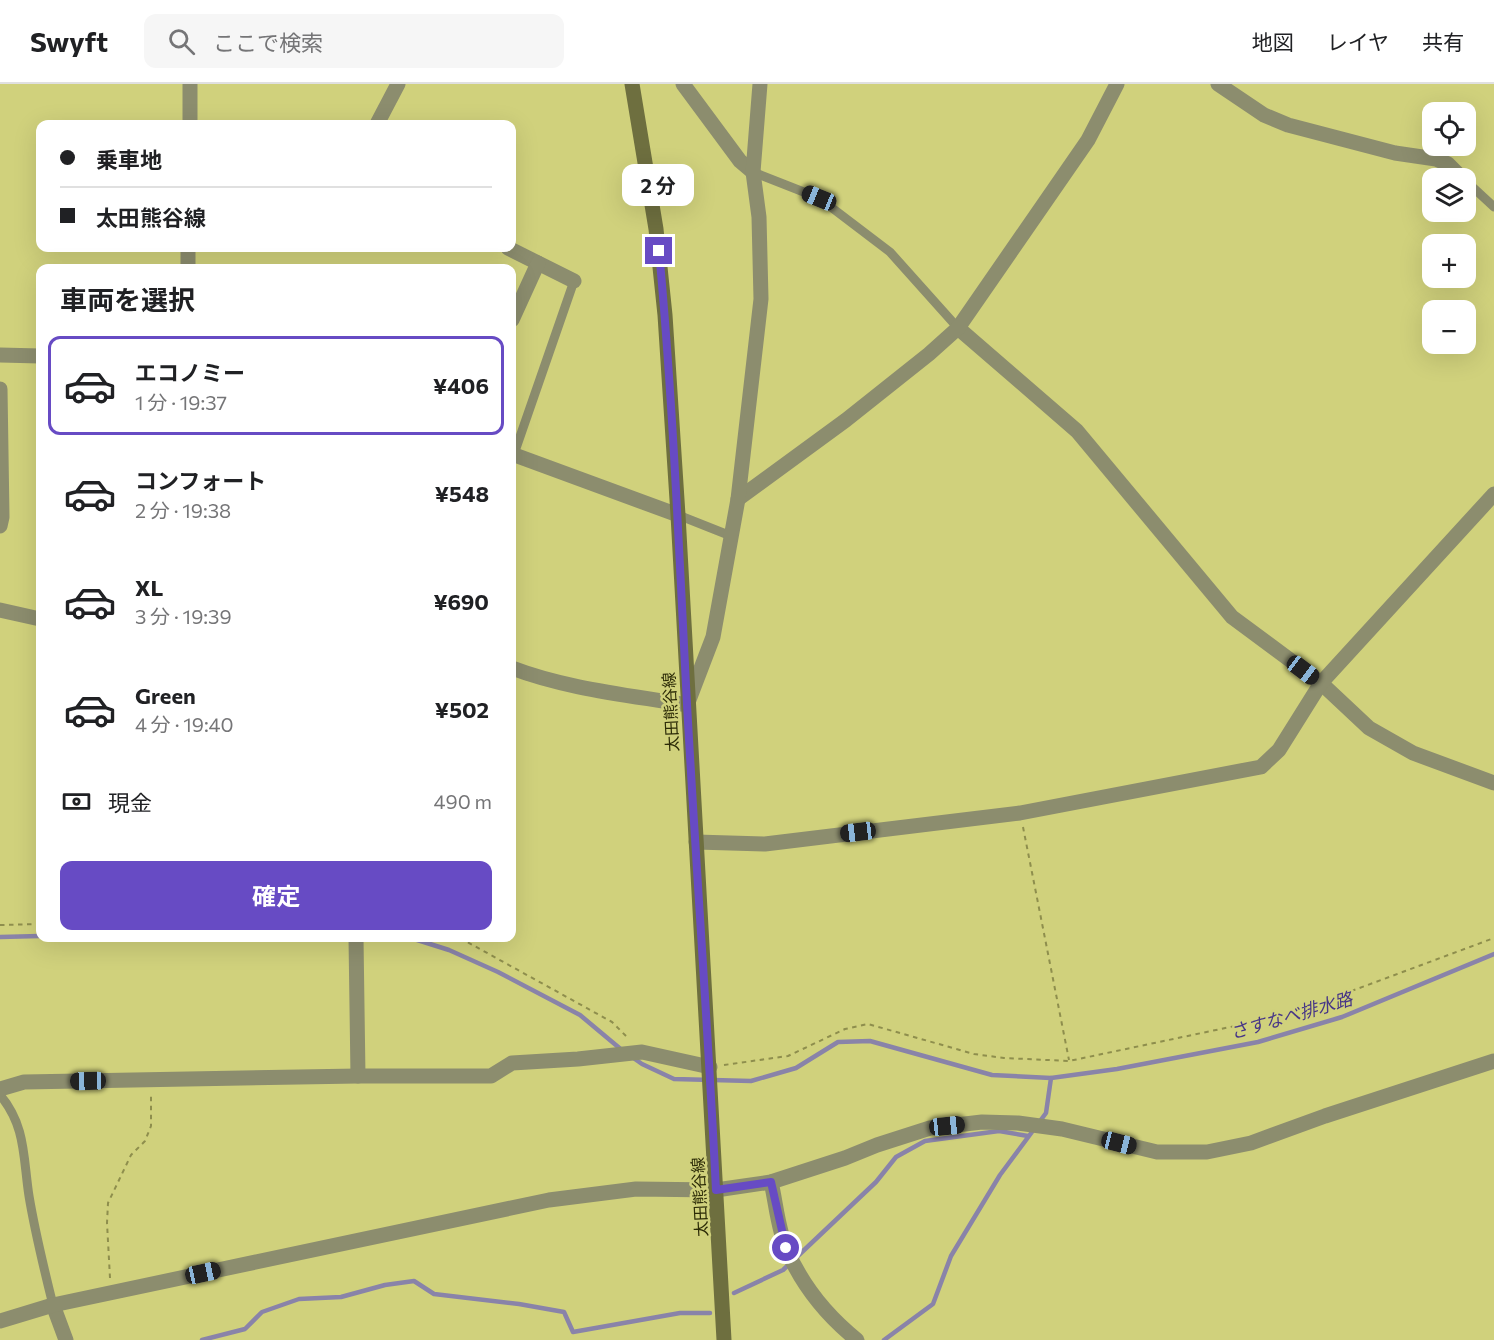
<!DOCTYPE html>
<html lang="ja">
<head>
<meta charset="utf-8">
<style>
  body { margin:0; font-family:Commissioner,"Noto Sans JP",sans-serif; background:#f6f6f6; color:#202124; height:100vh; display:flex; flex-direction:column; font-size:22px; white-space:nowrap }
  * { box-sizing:border-box; margin:0 }
  p { font-size:20px; color:#757577 }
  .icon { flex:none; width:33px; height:33px; fill:none; stroke:currentColor; stroke-width:2; stroke-linecap:round; stroke-linejoin:round }
  .map { position:relative; flex:1; overflow:hidden }
  .panel { position:absolute; left:36px; top:180px; width:480px; height:678px; display:flex; flex-direction:column; background:#fff; border-radius:12px; box-shadow:0 6px 24px #0002 }
  .panel>* { flex:none }
  .guide { position:absolute; left:36px; top:36px; width:480px; height:132px; border-radius:12px; box-shadow:0 6px 24px #0002; display:grid; align-content:center; height:132px; padding:0 24px; background:#fff }
  .controls { position:absolute; left:1422px; top:18px; display:grid; gap:12px }
  .controls a { display:grid; place-items:center; width:54px; height:54px; border-radius:12px; background:#fff; box-shadow:0 6px 24px #0002; font-size:30px }
  .end { position:absolute; width:27px; height:27px; margin:-14px; border:8px solid #674bc4; background:#fff; box-shadow:0 0 0 3px #fff }
  .from { border-radius:50% }
  .bubble { position:absolute; height:42px; border-radius:12px; background:#fff; box-shadow:0 6px 24px #0002; font-size:20px; font-weight:700; line-height:42px; text-align:center }
  .car { position:absolute; width:18px; height:36px; margin:-18px -9px; border-radius:8px; box-shadow:0 0 4px 2px #0007; background:linear-gradient(#222 24%,#8ab4d8 0 40%,#222 0 76%,#8ab4d8 0 86%,#222 0) }
  .guide b { display:flex; align-items:center; gap:21px; height:57px; font-size:22px }
  .guide b+b { border-top:2px solid #e0e0e0 }
  .guide i { width:15px; height:15px; background:#202124 }
  ul { padding:0; list-style:none }
  li { display:flex; align-items:center; gap:18px; height:99px; margin:0 12px 9px; padding:0 12px; border:3px solid transparent; border-radius:12px }
  li div { flex:1 }
  li b { display:block; font-size:22px }
  li em { font-style:normal; font-weight:700 }
  li.active { border-color:#674bc4 }
  li>.icon { width:54px; height:54px; stroke-width:1.5 }
  h2 { padding:0 24px; font-size:27px; line-height:72px }
  .pay { display:flex; align-items:center; gap:15px; height:66px; padding:0 24px; font-size:22px }
  .pay p { margin-inline-start:auto }
  .primary-button { display:flex; gap:12px; margin-top:auto; padding:12px 24px }
  .primary-button a { flex:1; height:69px; border-radius:12px; background:#674bc4; color:#fff; font-size:24px; font-weight:700; line-height:69px; text-align:center }
  header { display:flex; align-items:center; gap:36px; box-sizing:border-box; height:84px; padding:0 30px; background:#fff; border-bottom:2px solid #e0e0e0 }
  header strong { font-size:28px }
  nav { display:flex; gap:33px; margin-inline-start:auto; font-size:21px }
  .search { width:420px; height:54px; background:#f6f6f6; display:flex; align-items:center; gap:15px; box-sizing:border-box; padding:0 21px; border-radius:12px; color:#757577; font-size:22px }
  .map>svg:first-child { display:block }
</style>
</head>
<body>
<header>
<strong>Swyft</strong>
<div class="search"><svg class="icon" aria-label="search" viewBox="0 0 24 24"><circle cx="10" cy="10" r="6"/><path d="M15 15l6 6"/></svg>ここで検索</div>
<nav><a>地図</a><a>レイヤ</a><a>共有</a></nav>
</header>
<div class="map">
<svg width="1494" height="1256" viewBox="0 0 1494 1256">
  <rect width="100%" height="100%" fill="#d0d17c"/>
  <g fill="none" stroke-linecap="round" stroke-linejoin="round">
    <g stroke="#8983a9" stroke-width="4.5">
      <path d="M0,853L40,852"/>
      <path d="M411,854L449,866L498,888L580,931L623,967"/>
      <path d="M632,973L642,980L674,995L751,997L796,984L838,958L870,957L992,991L1051,994L1117,985L1258,958L1342,933L1494,870"/>
      <path d="M734,1209L783,1186L876,1098L896,1073L925,1057L999,1047L1028,1052"/>
      <path d="M202,1256L245,1245L262,1228L299,1215L341,1213L385,1201L414,1197L434,1210L519,1220L564,1228L573,1248L680,1229H710"/>
      <path d="M884,1256L933,1220L951,1172L1000,1091L1046,1029L1051,994"/>
    </g>
    <g stroke="#8e8e4d" stroke-width="2" stroke-dasharray="4.5 4.5" stroke-linecap="butt">
      <path d="M1023,743L1069,976"/>
      <path d="M0,841L40,840"/>
      <path d="M460,854L612,938L629,955"/>
      <path d="M724,981L788,972L845,945L868,940L974,970L1004,974L1069,977L1287,931L1494,854"/>
      <path d="M110,1194L107,1139L108,1119L131,1071L145,1057L151,1042V1011"/>
    </g>
    <g stroke="#8c8d6e" stroke-width="9">
      <path d="M753,88L819,114L890,168L958,244"/>
      <path d="M1466,97L1494,123"/>
      <path d="M514,370L574,197"/>
      <path d="M678,431L731,452"/>
      <path d="M0,1011C26,1042 23,1073 29,1112C35,1148 44,1185 53,1221"/>
    </g>
    <g stroke="#8c8d6e" stroke-width="15">
      <path d="M683,0L740,77L753,88"/>
      <path d="M1218,0L1264,31L1288,41L1395,69L1436,75L1448,80L1461,93"/>
      <path d="M190,40V0"/>
      <path d="M377,40L398,0"/>
      <path d="M508,164L574,197"/>
      <path d="M188,184V164"/>
      <path d="M512,236L538,179"/>
      <path d="M958,244L1077,347L1232,533L1321,599L1369,644L1413,669L1494,699"/>
      <path d="M0,271L40,272"/>
      <path d="M0,305L2,433L0,442"/>
      <path d="M512,370L678,431"/>
      <path d="M738,415L846,336L929,270L958,244L1088,56L1117,0"/>
      <path d="M0,526L40,535"/>
      <path d="M512,584C567,605 629,611 687,621L713,553L738,415L761,215L759,133L753,88L760,0"/>
      <path d="M696,758L765,760L1020,729L1261,683L1279,666L1321,599L1494,410"/>
      <path d="M356,854L358,992"/>
      <path d="M0,1005L24,998L358,992H491L512,979L578,975L642,968L710,983"/>
      <path d="M771,1098C776,1119 778,1146 787,1166C803,1203 826,1231 857,1256"/>
      <path d="M53,1221L66,1256"/>
      <path d="M0,1237L53,1221L549,1116L636,1105L716,1106L771,1098L845,1074L877,1061L930,1044L982,1038L1018,1039L1062,1045L1157,1068H1207L1251,1059L1325,1032L1494,977"/>
    </g>
    <path stroke="#6e6f3f" stroke-width="15" d="M632,0L656,145L665,231L678,431L724,1256"/>
  </g>
  <g fill="none" stroke-linecap="round" stroke-linejoin="round">
    <path stroke="#674bc4" stroke-width="8" d="M659,167C673,317 679,468 687,620C696,782 708,943 716,1106L771,1098L786,1164"/>
  </g>
  <g text-anchor="middle" dominant-baseline="central" stroke-width="5" stroke-linejoin="round" paint-order="stroke">
    <g font-size="16" fill="#2c2b07" stroke="#d0d17c">
      <text transform="translate(670 628) rotate(-93)">太田熊谷線</text>
      <text transform="translate(699 1113) rotate(-93)">太田熊谷線</text>
    </g>
    <g font-size="18" font-style="italic" fill="#473687" stroke="#d0d17c">
      <text transform="translate(1291 931) rotate(-16)">さすなべ排水路</text>
    </g>
  </g>
</svg>
<div class="controls">
<a><svg class="icon" aria-label="locate" viewBox="0 0 24 24"><circle cx="12" cy="12" r="6"/><path d="M12 2v4M12 18v4M2 12h4M18 12h4"/></svg></a>
<a><svg class="icon" aria-label="layers" viewBox="0 0 24 24"><path d="M12 4l9 5-9 5-9-5zM3 14l9 5 9-5"/></svg></a>
<a>+</a>
<a>−</a>
</div>
<i class="end from" style="left:786px;top:1164px"></i>
<i class="end" style="left:659px;top:167px"></i>
<div class="bubble" style="left:622px;top:80px;width:72px">2 分</div>
<i class="car" style="left:819px;top:114px;rotate:292deg"></i>
<i class="car" style="left:1303px;top:586px;rotate:127deg"></i>
<i class="car" style="left:858px;top:748px;rotate:263deg"></i>
<i class="car" style="left:88px;top:997px;rotate:269deg"></i>
<i class="car" style="left:947px;top:1042px;rotate:84deg"></i>
<i class="car" style="left:1119px;top:1059px;rotate:104deg"></i>
<i class="car" style="left:203px;top:1189px;rotate:78deg"></i>
<div class="guide">
<b><i class="from"></i>乗車地</b>
<b><i></i>太田熊谷線</b>
</div>
<section class="panel">
<h2>車両を選択</h2>
<ul>
<li class="active"><svg class="icon" aria-label="car" viewBox="0 0 24 24"><path d="M5 17H2v-5l4-1 3-4h7l3 4 3 1v5h-3M9 17h6M6 11h13"/><circle cx="7" cy="17" r="2"/><circle cx="17" cy="17" r="2"/></svg><div><b>エコノミー</b><p>1 分 · 19:37</p></div><em>¥406</em></li>
<li><svg class="icon" aria-label="car" viewBox="0 0 24 24"><path d="M5 17H2v-5l4-1 3-4h7l3 4 3 1v5h-3M9 17h6M6 11h13"/><circle cx="7" cy="17" r="2"/><circle cx="17" cy="17" r="2"/></svg><div><b>コンフォート</b><p>2 分 · 19:38</p></div><em>¥548</em></li>
<li><svg class="icon" aria-label="car" viewBox="0 0 24 24"><path d="M5 17H2v-5l4-1 3-4h7l3 4 3 1v5h-3M9 17h6M6 11h13"/><circle cx="7" cy="17" r="2"/><circle cx="17" cy="17" r="2"/></svg><div><b>XL</b><p>3 分 · 19:39</p></div><em>¥690</em></li>
<li><svg class="icon" aria-label="car" viewBox="0 0 24 24"><path d="M5 17H2v-5l4-1 3-4h7l3 4 3 1v5h-3M9 17h6M6 11h13"/><circle cx="7" cy="17" r="2"/><circle cx="17" cy="17" r="2"/></svg><div><b>Green</b><p>4 分 · 19:40</p></div><em>¥502</em></li>
</ul>
<div class="pay"><svg class="icon" aria-label="cash" viewBox="0 0 24 24"><path d="M3 7h18v10H3z"/><circle cx="12" cy="12" r="2"/></svg>現金<p>490 m</p></div>
<div class="primary-button"><a>確定</a></div>
</section>
</div>
</body>
</html>
